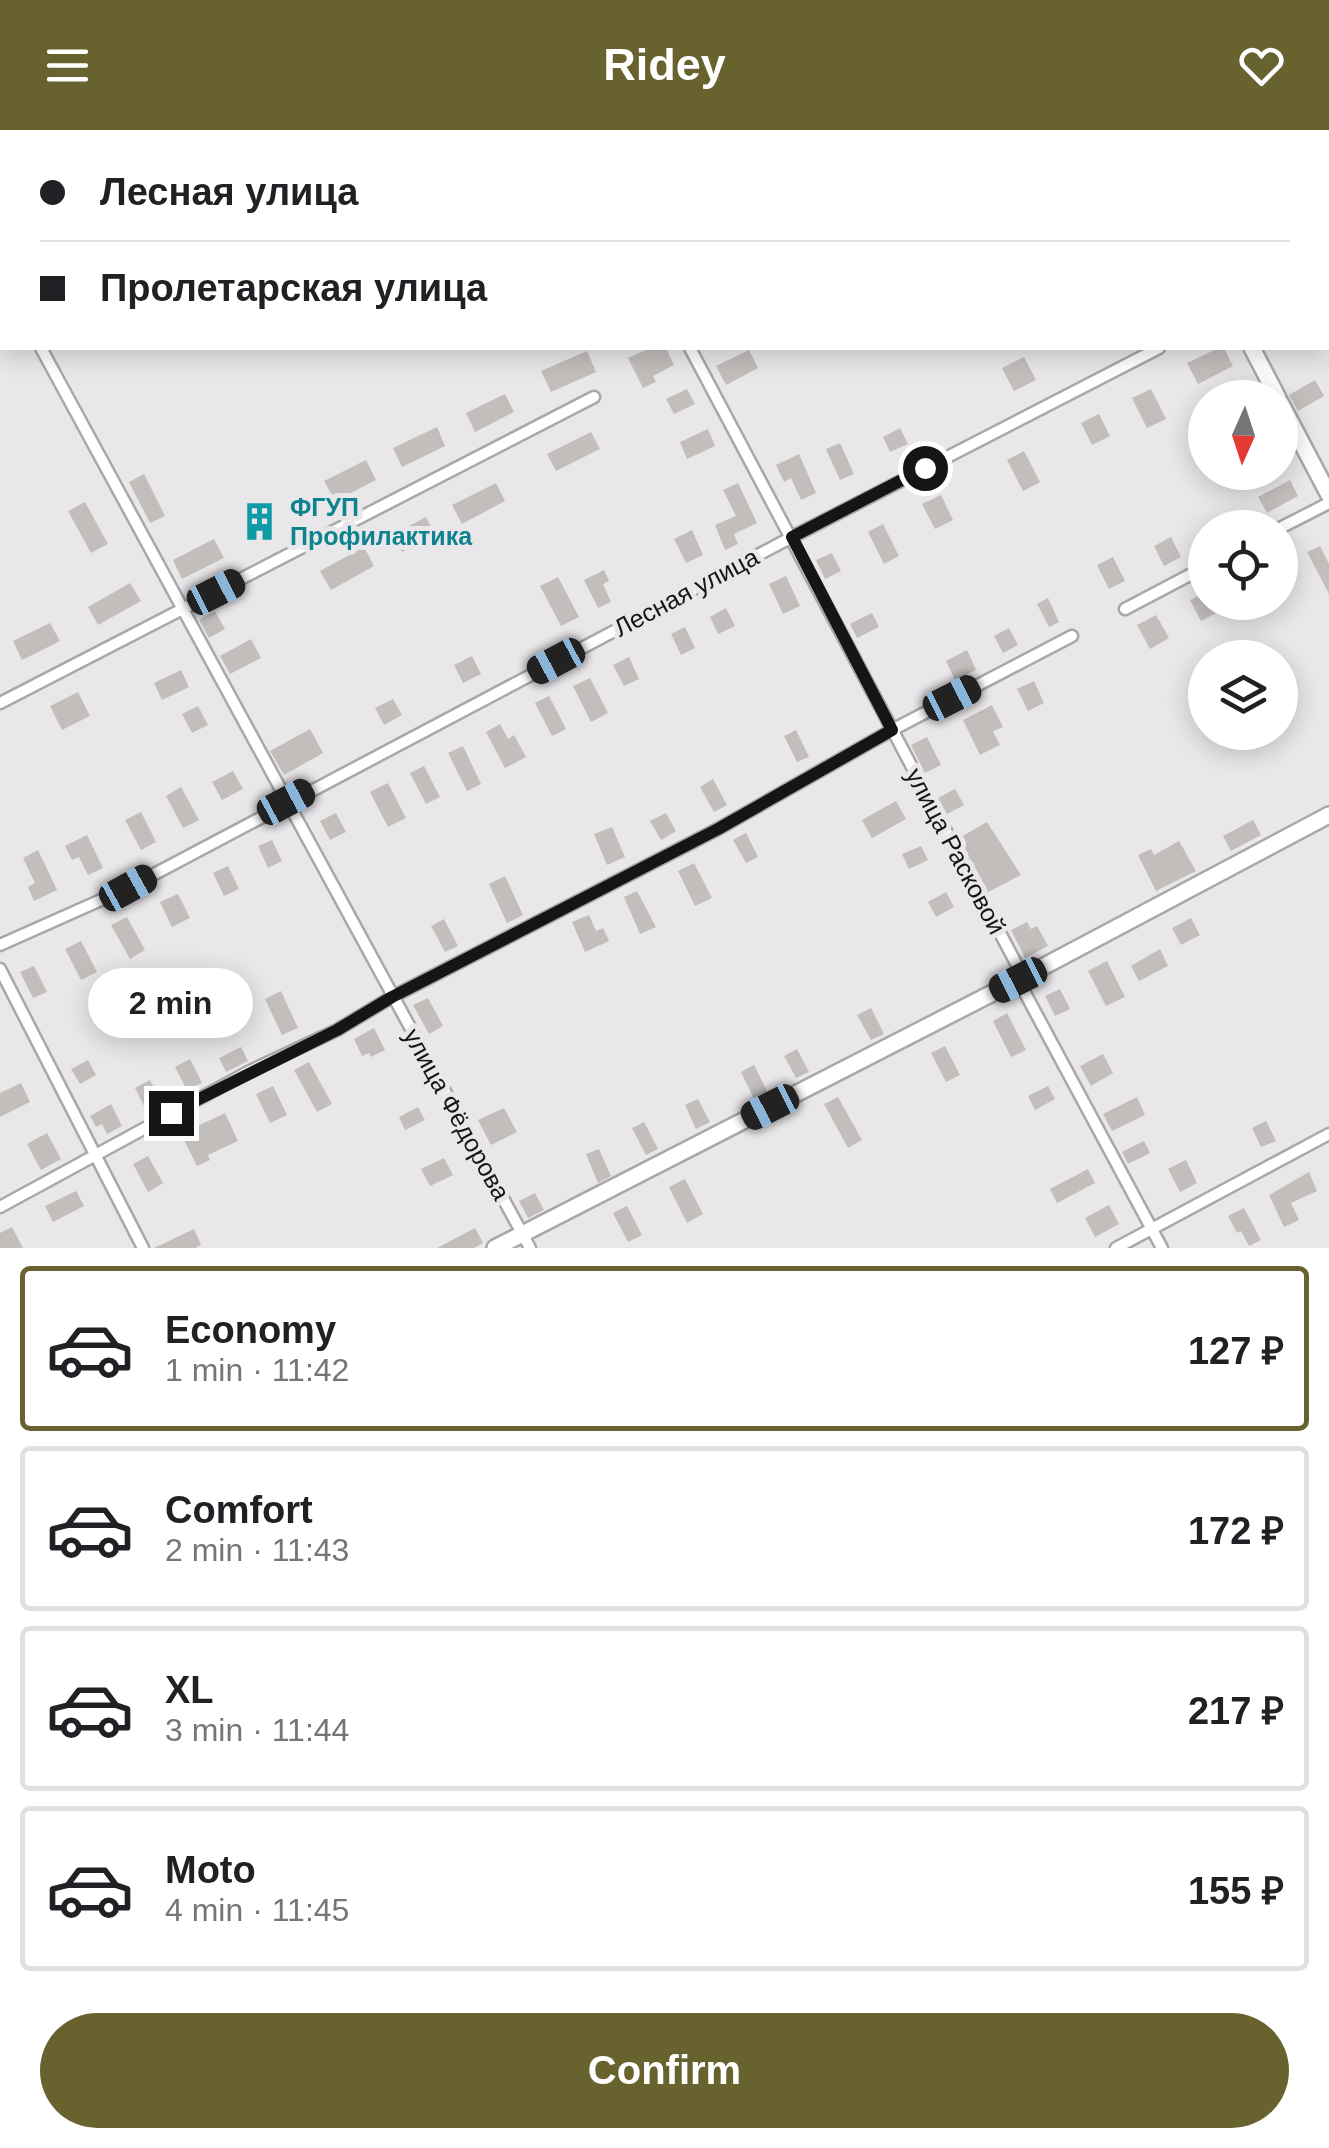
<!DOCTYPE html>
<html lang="en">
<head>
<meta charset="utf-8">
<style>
  body { margin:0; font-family:Helvetica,sans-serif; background:#f6f6f6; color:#202124; height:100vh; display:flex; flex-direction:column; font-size:38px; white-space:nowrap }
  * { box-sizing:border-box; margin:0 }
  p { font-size:32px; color:#757577 }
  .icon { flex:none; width:55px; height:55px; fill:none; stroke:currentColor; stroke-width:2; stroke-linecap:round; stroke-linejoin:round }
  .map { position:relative; height:1118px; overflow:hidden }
  .panel { display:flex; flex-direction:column; background:#fff; flex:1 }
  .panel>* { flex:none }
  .hud { position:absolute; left:0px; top:0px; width:1330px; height:220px; box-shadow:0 5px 25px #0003; display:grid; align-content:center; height:220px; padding:0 40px; background:#fff }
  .needle { width:65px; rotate:183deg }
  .buttons { position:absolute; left:1188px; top:250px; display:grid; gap:20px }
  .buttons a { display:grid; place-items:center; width:110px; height:110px; border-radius:50%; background:#fff; box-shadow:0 5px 25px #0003; font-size:50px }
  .end { position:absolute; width:45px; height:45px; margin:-22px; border:12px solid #161516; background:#fff; box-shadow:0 0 0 5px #fff }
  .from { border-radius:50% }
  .bubble { position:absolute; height:70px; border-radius:35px; background:#fff; box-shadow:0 5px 25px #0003; font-size:32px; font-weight:600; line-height:70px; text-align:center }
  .car { position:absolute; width:30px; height:60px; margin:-30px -15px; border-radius:12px; box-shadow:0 0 8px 2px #0007; background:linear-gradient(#222 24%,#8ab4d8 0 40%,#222 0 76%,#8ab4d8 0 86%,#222 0) }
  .hud b { display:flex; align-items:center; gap:35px; height:95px; font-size:38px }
  .hud b+b { border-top:2px solid #e0e0e0 }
  .hud i { width:25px; height:25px; background:#202124 }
  ul { padding:18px 0 0; list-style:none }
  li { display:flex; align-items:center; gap:30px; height:165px; margin:0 20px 15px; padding:0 20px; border:5px solid #e0e0e0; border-radius:10px }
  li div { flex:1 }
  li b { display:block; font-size:38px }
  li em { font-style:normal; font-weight:600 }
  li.on { border-color:#68622f }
  li>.icon { width:90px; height:90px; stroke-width:1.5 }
  .action { display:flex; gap:20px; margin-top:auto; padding:20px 40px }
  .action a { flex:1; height:115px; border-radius:60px; background:#68622f; color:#fff; font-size:40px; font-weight:600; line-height:115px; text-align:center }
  header { display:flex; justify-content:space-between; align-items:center; height:130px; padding:0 40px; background:#68622f; color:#fff; font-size:45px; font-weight:600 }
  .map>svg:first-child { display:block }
</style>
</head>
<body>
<header><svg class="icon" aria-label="menu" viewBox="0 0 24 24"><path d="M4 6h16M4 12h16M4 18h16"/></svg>Ridey<svg class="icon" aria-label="heart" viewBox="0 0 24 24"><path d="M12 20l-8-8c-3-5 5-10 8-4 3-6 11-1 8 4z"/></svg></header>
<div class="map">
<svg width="1329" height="1118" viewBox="0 0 1329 1118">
  <rect width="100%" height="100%" fill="#eae7ea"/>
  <g fill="#c1bebc">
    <path d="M650,218H666L674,235L653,246L656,252L643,258L628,228Z"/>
    <path d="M1219,218H1224L1233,236L1198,254L1187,233Z"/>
    <path d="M749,220L758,238L726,255L716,236Z"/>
    <path d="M587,221L596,242L551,262L541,241Z"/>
    <path d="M1024,227L1036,250L1014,261L1002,238Z"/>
    <path d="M1315,250L1324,266L1298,281L1289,265Z"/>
    <path d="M687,259L695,274L674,284L666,269Z"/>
    <path d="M1151,259L1166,289L1147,298L1132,268Z"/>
    <path d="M505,264L514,282L475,302L466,283Z"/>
    <path d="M1099,284L1110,306L1092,315L1081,293Z"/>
    <path d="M437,297L445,316L402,337L393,318Z"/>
    <path d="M900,298L908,314L890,322L883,307Z"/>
    <path d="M708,299L715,316L687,329L680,312Z"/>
    <path d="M591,302L600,319L556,341L547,324Z"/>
    <path d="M840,313L854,344L840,350L826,319Z"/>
    <path d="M1024,321L1040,352L1023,361L1007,330Z"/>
    <path d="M799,324L816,363L801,370L791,348L784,352L776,335Z"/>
    <path d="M366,330L376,350L335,371L324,351Z"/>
    <path d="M144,344L165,386L150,393L129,352Z"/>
    <path d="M1290,350L1298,366L1267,383L1258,367Z"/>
    <path d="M496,353L505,371L462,394L452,375Z"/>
    <path d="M738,353L757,393L734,404L738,414L725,420L715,395L736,386L723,360Z"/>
    <path d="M941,365L953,390L935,399L922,374Z"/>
    <path d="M85,372L108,414L91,423L68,381Z"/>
    <path d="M263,374L275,401L257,409L245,382Z"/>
    <path d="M426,387L435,405L402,422L392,405Z"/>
    <path d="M883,394L899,426L884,434L868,402Z"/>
    <path d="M692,400L703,425L686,433L674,409Z"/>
    <path d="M1171,407L1181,427L1164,436L1154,416Z"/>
    <path d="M214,409L224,428L182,449L173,430Z"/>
    <path d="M1320,416L1329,434V464L1307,422Z"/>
    <path d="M364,417L374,436L331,460L320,441Z"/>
    <path d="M832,423L841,441L825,449L816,430Z"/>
    <path d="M1113,427L1125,451L1109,459L1097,435Z"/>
    <path d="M604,440L609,451L603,454L611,472L598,478L584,450Z"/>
    <path d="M786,446L800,476L783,484L769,454Z"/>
    <path d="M558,447L579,487L561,496L540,456Z"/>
    <path d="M130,453L141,471L98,495L88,477Z"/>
    <path d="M1205,462V472H1211L1216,483L1201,491L1190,470Z"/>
    <path d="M1048,468L1059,492L1049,497L1037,474Z"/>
    <path d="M726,478L735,496L718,504L710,487Z"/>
    <path d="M215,481L225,499L209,508L199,490Z"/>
    <path d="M872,483L879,497L857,508L850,494Z"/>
    <path d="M1156,485L1169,508L1150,519L1137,495Z"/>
    <path d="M50,493L60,511L22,530L13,511Z"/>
    <path d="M685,497L695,518L681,525L671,504Z"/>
    <path d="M1009,498L1018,515L1003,523L994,506Z"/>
    <path d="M251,509L261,528L230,544L220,526Z"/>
    <path d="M967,520L976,540L955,550L946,531Z"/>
    <path d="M472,526L481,544L463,553L454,535Z"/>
    <path d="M629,527L639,549L624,556L613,535Z"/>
    <path d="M181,540L189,557L162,570L154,553Z"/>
    <path d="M590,548L608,583L591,592L573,556Z"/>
    <path d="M1034,551L1044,573L1028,581L1017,559Z"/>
    <path d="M78,562L90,586L62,600L50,576Z"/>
    <path d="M549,566L566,599L552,606L535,573Z"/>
    <path d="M393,569L402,585L384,595L375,578Z"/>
    <path d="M992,575L1003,597L993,601L1000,615L980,625L963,590Z"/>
    <path d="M198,576L208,595L192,603L182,584Z"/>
    <path d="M500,594L508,609L514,605L526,627L505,638L486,602Z"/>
    <path d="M310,599L323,623L284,645L270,621Z"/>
    <path d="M796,600L809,627L797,632L784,606Z"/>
    <path d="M927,607L941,635L925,643L911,615Z"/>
    <path d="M463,616L481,654L467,661L448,623Z"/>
    <path d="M424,636L440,667L426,674L410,643Z"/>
    <path d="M233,641L243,659L222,670L212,652Z"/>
    <path d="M713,649L727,675L714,682L700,657Z"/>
    <path d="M388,653L406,688L388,697L370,662Z"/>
    <path d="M181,657L199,690L183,698L166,666Z"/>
    <path d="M955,659L964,675L947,684L938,668Z"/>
    <path d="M896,671L906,689L872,708L862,690Z"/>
    <path d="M141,682L156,712L141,720L125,690Z"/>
    <path d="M336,683L346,702L330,710L320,691Z"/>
    <path d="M666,683L676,701L661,710L650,691Z"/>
    <path d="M1253,690L1261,705L1231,721L1223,706Z"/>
    <path d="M987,692L1021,745L988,762L959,708Z"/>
    <path d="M612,697L625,727L607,735L594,704Z"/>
    <path d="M746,703L758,727L746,733L733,710Z"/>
    <path d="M87,705L103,738L88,745L79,727L72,730L65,716Z"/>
    <path d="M272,710L282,731L268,738L258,716Z"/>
    <path d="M1179,711L1196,741L1156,761L1138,725L1151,719L1154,725Z"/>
    <path d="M921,716L928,730L909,739L902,724Z"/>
    <path d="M38,720L57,760L34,771L28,757L35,753L23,728Z"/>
    <path d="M694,733L712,768L695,776L678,741Z"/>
    <path d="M228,736L239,759L224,766L213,743Z"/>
    <path d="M505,746L523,785L507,793L489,754Z"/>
    <path d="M637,761L656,797L640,804L624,767Z"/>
    <path d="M946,762L954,777L936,787L928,772Z"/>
    <path d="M178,764L190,788L172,797L160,772Z"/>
    <path d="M589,785L596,801L603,798L609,811L585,822L572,792Z"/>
    <path d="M127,787L145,820L130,829L111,795Z"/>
    <path d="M1191,788L1200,805L1181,815L1172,798Z"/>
    <path d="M444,789L458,816L445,822L431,796Z"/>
    <path d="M1027,792L1031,799L1037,796L1048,816L1025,828L1011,800Z"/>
    <path d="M81,811L97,842L81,850L65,819Z"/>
    <path d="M1160,819L1168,836L1139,851L1131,836Z"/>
    <path d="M1107,831L1125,867L1106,876L1088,841Z"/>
    <path d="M34,836L47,862L33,868L20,842Z"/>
    <path d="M1060,859L1070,879L1055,886L1045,866Z"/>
    <path d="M281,861L298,898L282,905L265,869Z"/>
    <path d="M428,868L443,896L429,904L413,875Z"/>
    <path d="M871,878L884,904L871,910L857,885Z"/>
    <path d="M1007,883L1026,920L1011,927L993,891Z"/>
    <path d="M374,898L385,920L371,927L369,923L362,926L354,909Z"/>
    <path d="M945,916L960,945L946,952L931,923Z"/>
    <path d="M241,917L248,931L226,942L219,928Z"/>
    <path d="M797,919L809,942L796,948L784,926Z"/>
    <path d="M1103,924L1113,943L1091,956L1080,936Z"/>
    <path d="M190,929L202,953L187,960L175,937Z"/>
    <path d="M88,930L96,945L80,954L71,939Z"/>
    <path d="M309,932L332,974L317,982L294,940Z"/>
    <path d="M754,935L768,963L754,969L741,942Z"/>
    <path d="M150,950L163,974L147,982L135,958Z"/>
    <path d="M21,953L30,972L0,987V963Z"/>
    <path d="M273,956L287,985L270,993L256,964Z"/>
    <path d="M1048,956L1055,969L1035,980L1028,966Z"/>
    <path d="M838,967L862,1010L848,1018L824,974Z"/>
    <path d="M1137,967L1145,985L1112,1001L1103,984Z"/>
    <path d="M698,969L710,992L696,999L685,975Z"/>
    <path d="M111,974L122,996L107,1004L102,994L96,997L90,986Z"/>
    <path d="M418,977L425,990L405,1000L399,987Z"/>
    <path d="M504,978L517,1002L491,1015L478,990Z"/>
    <path d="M225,983L238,1011L208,1025L210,1030L197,1036L181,1004Z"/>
    <path d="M1266,991L1276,1011L1261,1017L1252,998Z"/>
    <path d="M644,992L658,1019L646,1025L632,998Z"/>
    <path d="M47,1003L61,1029L41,1040L27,1014Z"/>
    <path d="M1144,1011L1150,1023L1128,1034L1122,1022Z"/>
    <path d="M599,1019L611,1046L598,1053L586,1024Z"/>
    <path d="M148,1026L163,1053L148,1062L133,1034Z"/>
    <path d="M444,1028L453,1045L430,1056L421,1039Z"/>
    <path d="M1186,1030L1197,1053L1180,1062L1168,1039Z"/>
    <path d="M1088,1039L1095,1053L1057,1073L1050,1059Z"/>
    <path d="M1309,1042L1317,1061L1291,1073L1299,1090L1284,1097L1269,1065Z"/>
    <path d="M685,1049L703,1084L687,1093L669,1057Z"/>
    <path d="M76,1061L84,1076L53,1092L45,1076Z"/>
    <path d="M535,1063L544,1080L528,1088L519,1071Z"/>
    <path d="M1109,1075L1119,1094L1095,1107L1085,1088Z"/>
    <path d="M627,1076L642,1105L628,1112L613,1083Z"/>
    <path d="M1244,1078L1261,1110L1249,1116L1241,1101L1237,1103L1228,1086Z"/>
    <path d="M12,1097L23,1118H0V1103Z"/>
    <path d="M475,1098L483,1113L474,1118H437Z"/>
    <path d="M194,1099L201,1115L195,1118H154Z"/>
  </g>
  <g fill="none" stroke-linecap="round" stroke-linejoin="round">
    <defs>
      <g id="street">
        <path d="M1002,2L1007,0"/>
        <path d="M1328,131L1329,130"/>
        <path d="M0,145L2,149"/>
        <path d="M41,218L530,1118"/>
        <path d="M690,218L1018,837V850L1162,1118"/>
        <path d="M1280,398L1329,373"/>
        <path d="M1125,479L1205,437"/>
        <path d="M0,573L594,267"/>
        <path d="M0,815L128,758L792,407L1159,218"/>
        <path d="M0,839L143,1118"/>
        <path d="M0,1077L250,941L337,900L392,867L718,699L892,600L1072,506"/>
        <path d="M1116,1118L1329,1004"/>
      </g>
      <g id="secondary">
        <path d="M1140,0L1142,2"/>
        <path d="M1252,218L1278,268"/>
        <path d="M1280,272L1329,365"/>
        <path d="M495,1118L1018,850L1329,685"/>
      </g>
    </defs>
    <use href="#street" stroke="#a9a7a9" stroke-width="15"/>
    <use href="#secondary" stroke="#a9a7a9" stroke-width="20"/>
    <use href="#street" stroke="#fff" stroke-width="10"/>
    <use href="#secondary" stroke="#fff" stroke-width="15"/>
  </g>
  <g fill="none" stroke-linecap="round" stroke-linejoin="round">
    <path stroke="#161516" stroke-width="12" d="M171,983L337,900L392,867L718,699L892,600L792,407L925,338"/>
  </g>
  <defs>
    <symbol id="building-bare" viewBox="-9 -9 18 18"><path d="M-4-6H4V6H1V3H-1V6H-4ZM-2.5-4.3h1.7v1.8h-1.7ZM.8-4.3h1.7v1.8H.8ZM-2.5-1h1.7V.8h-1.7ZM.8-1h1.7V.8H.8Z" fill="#0f9aa8" stroke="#eae7ea" stroke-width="2.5" paint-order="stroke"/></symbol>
  </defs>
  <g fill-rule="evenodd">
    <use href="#building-bare" x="232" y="364" width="55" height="55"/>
  </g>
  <g text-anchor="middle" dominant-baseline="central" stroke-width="10" stroke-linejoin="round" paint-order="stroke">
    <g font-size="25" font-weight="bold" fill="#0d838f" stroke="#eae7ea" text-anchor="start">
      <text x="290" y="377">ФГУП<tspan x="290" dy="29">Профилактика</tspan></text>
    </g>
    <g font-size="25" fill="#161516" stroke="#eae7ea">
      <text transform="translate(686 462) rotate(-28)">Лесная улица</text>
      <text transform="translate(956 721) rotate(62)">улица Расковой</text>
      <text transform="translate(457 984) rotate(61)">улица Фёдорова</text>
    </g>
  </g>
</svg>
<div class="buttons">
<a><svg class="needle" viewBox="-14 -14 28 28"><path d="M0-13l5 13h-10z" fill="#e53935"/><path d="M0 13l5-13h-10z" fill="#757577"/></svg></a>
<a><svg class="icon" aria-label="locate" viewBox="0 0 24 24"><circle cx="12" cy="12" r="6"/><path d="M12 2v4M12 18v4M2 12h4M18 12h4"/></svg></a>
<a><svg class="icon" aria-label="layers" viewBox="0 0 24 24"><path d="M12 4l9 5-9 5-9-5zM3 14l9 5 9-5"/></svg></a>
</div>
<i class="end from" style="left:925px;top:338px"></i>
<i class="end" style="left:171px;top:983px"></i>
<div class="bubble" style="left:88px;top:838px;width:165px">2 min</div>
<i class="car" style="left:216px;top:462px;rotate:63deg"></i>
<i class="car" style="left:556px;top:531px;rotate:242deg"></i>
<i class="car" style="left:952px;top:568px;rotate:63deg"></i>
<i class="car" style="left:286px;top:672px;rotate:62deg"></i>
<i class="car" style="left:128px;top:758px;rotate:61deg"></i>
<i class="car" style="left:1018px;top:850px;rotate:243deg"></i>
<i class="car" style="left:770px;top:977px;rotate:243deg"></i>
<div class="hud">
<b><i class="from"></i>Лесная улица</b>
<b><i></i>Пролетарская улица</b>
</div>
</div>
<section class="panel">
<ul>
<li class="on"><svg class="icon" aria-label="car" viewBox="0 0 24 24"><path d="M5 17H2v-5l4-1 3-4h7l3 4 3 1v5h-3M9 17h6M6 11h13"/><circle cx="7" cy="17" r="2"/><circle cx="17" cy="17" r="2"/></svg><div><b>Economy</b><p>1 min · 11:42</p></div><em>127 ₽</em></li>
<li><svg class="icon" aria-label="car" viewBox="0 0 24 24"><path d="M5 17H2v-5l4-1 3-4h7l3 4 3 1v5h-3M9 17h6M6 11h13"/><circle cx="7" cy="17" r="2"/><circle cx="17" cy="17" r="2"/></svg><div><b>Comfort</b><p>2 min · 11:43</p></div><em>172 ₽</em></li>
<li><svg class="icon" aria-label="car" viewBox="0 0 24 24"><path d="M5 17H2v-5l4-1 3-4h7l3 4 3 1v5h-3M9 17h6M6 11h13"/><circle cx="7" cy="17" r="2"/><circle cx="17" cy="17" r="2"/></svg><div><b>XL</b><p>3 min · 11:44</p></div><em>217 ₽</em></li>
<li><svg class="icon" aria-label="car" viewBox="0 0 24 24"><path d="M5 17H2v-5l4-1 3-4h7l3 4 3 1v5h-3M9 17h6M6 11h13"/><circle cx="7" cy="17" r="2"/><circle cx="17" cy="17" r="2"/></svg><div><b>Moto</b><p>4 min · 11:45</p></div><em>155 ₽</em></li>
</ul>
<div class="action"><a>Confirm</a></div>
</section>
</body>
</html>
